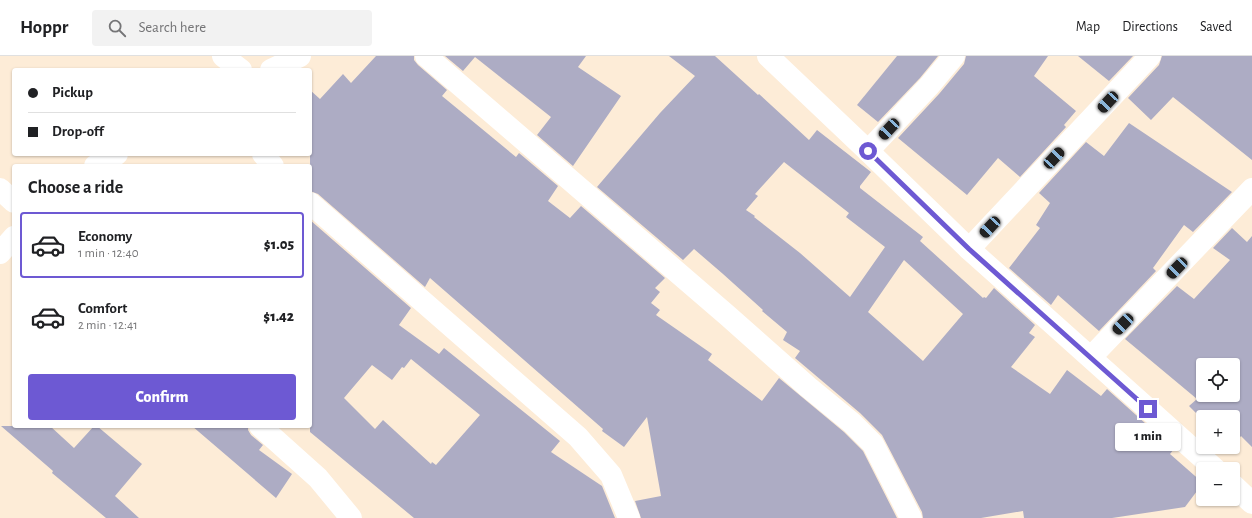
<!DOCTYPE html>
<html lang="en">
<head>
<meta charset="utf-8">
<style>
  body { margin:0; font-family:"Alegreya Sans",sans-serif; background:#f2f2f2; color:#202124; height:100vh; display:flex; flex-direction:column; font-size:15px; white-space:nowrap }
  * { box-sizing:border-box; margin:0 }
  p { font-size:13px; color:#757577 }
  .icon { flex:none; width:22px; height:22px; fill:none; stroke:currentColor; stroke-width:2; stroke-linecap:round; stroke-linejoin:round }
  .map { position:relative; flex:1; overflow:hidden }
  .sheet { position:absolute; left:12px; top:108px; width:300px; height:264px; display:flex; flex-direction:column; background:#fff; border-radius:4px; box-shadow:0 1px 3px #0004 }
  .sheet>* { flex:none }
  .guide { position:absolute; left:12px; top:12px; width:300px; height:88px; border-radius:4px; box-shadow:0 1px 3px #0004; display:grid; align-content:center; height:88px; padding:0 16px; background:#fff }
  .buttons { position:absolute; left:1196px; top:302px; display:grid; gap:8px }
  .buttons a { display:grid; place-items:center; width:44px; height:44px; border-radius:4px; background:#fff; box-shadow:0 1px 3px #0004; font-size:20px }
  .end { position:absolute; width:18px; height:18px; margin:-9px; border:5px solid #6d59d3; background:#fff; box-shadow:0 0 0 2px #fff }
  .from { border-radius:50% }
  .bubble { position:absolute; height:28px; border-radius:4px; background:#fff; box-shadow:0 1px 3px #0004; font-size:13px; font-weight:800; line-height:28px; text-align:center }
  .car { position:absolute; width:12px; height:24px; margin:-12px -6px; border-radius:5px; box-shadow:0 0 3px 1px #0007; background:linear-gradient(#222 24%,#8ab4d8 0 40%,#222 0 76%,#8ab4d8 0 86%,#222 0) }
  .guide b { display:flex; align-items:center; gap:14px; height:38px; font-size:15px }
  .guide b+b { border-top:1px solid #e0e0e0 }
  .guide i { width:10px; height:10px; background:#202124 }
  ul { padding:0; list-style:none }
  li { display:flex; align-items:center; gap:12px; height:66px; margin:0 8px 6px; padding:0 8px; border:2px solid transparent; border-radius:4px }
  li div { flex:1 }
  li b { display:block; font-size:15px }
  li em { font-style:normal; font-weight:800 }
  li.active { border-color:#6d59d3 }
  li>.icon { width:36px; height:36px; stroke-width:1.5 }
  h2 { padding:0 16px; font-size:18px; line-height:48px }
  .primary-button { display:flex; gap:8px; margin-top:auto; padding:8px 16px }
  .primary-button a { flex:1; height:46px; border-radius:4px; background:#6d59d3; color:#fff; font-size:16px; font-weight:800; line-height:46px; text-align:center }
  header { display:flex; align-items:center; gap:24px; box-sizing:border-box; height:56px; padding:0 20px; background:#fff; border-bottom:1px solid #e0e0e0 }
  header strong { font-size:19px }
  nav { display:flex; gap:22px; margin-inline-start:auto; font-size:14px }
  .search { width:280px; height:36px; background:#f2f2f2; display:flex; align-items:center; gap:10px; box-sizing:border-box; padding:0 14px; border-radius:4px; color:#757577; font-size:15px }
  .map>svg:first-child { display:block }
</style>
</head>
<body>
<header>
<strong>Hoppr</strong>
<div class="search"><svg class="icon" aria-label="search" viewBox="0 0 24 24"><circle cx="10" cy="10" r="6"/><path d="M15 15l6 6"/></svg>Search here</div>
<nav><a>Map</a><a>Directions</a><a>Saved</a></nav>
</header>
<div class="map">
<svg width="1252" height="462" viewBox="0 0 1252 462">
  <rect width="100%" height="100%" fill="#fdecd7"/>
  <g fill="#adacc4" fill-rule="evenodd">
    <path d="M376,0H414V4L418,9L447,34L442,40L516,101L519,97L558,130L548,145L570,162L581,150L665,222L655,232L660,236L651,247L660,254L656,259L712,298L708,304L762,345L779,322L844,376L863,395L897,462H641L635,445L661,440L647,361L624,391L602,375L603,373L430,222L425,231L318,138L310,135V34L320,43L343,18L351,27Z"/>
    <path d="M445,0H586L578,11L621,40L573,110L537,79L551,61L475,1L463,15Z"/>
    <path d="M669,0H715L758,39L759,38L809,84L817,74L871,116L860,130V132L923,181L920,185L983,242L984,241L986,242L994,232L1035,269L1029,277L1035,281L1011,311L1050,338L1067,314L1101,340L1107,333L1174,393L1170,398L1203,427L1185,451L1112,462H1024L1023,455L981,462H923L922,456L882,379L860,357L795,302L800,295L783,284L787,276L762,255L763,254L723,218L694,193L683,204L597,131L660,57L695,20ZM784,106L849,157L846,161L885,191L850,241L800,197L754,161L755,160L746,154L758,140L755,138ZM904,204L963,258L923,305L868,256Z"/>
    <path d="M897,0H938L920,22L878,66L857,49Z"/>
    <path d="M966,0H1048L1034,20L1076,55L1064,69L1066,71L1020,121L998,102L967,139L898,82L939,38L964,8Z"/>
    <path d="M1078,0H1133L1109,25Z"/>
    <path d="M1162,0H1252V104L1173,41L1151,64L1128,42L1159,9Z"/>
    <path d="M1129,67L1232,136L1193,176L1184,169L1153,212L1156,215L1099,275L1058,239L1051,249L1009,212L1040,172L1036,169L1050,147L1039,137L1086,86L1104,100Z"/>
    <path d="M310,164L411,252L399,269L439,298L444,292L560,385L551,396L602,430L615,462H414L310,376ZM411,303L480,359L436,409L432,406L431,408L383,364L375,373L344,342L372,309L392,324L402,311L404,312Z"/>
    <path d="M1232,172L1247,186L1252,180V391L1241,380L1233,390V361H1203V364L1189,350L1197,343L1125,283L1177,230L1194,243L1230,204L1213,192ZM1203,309H1233V339H1203Z"/>
    <path d="M1,370H50L74,392L94,370H97L142,408L115,440L139,462H106L52,417L53,415Z"/>
    <path d="M192,370H248V374L251,379L263,389L259,394L292,418L276,442Z"/>
  </g>
  <g fill="none" stroke-linecap="round" stroke-linejoin="round">
    <g stroke="#fff" stroke-width="22">
      <path d="M223,0L241,14"/>
      <path d="M426,0L728,260L808,331L852,367L873,388L911,462"/>
      <path d="M768,0L868,95L969,193L1215,413"/>
      <path d="M271,14L300,0"/>
      <path d="M868,95L929,30L954,0"/>
      <path d="M263,98L273,110"/>
      <path d="M95,110L117,98"/>
      <path d="M0,133L14,146"/>
      <path d="M310,147L578,381L611,419L629,462"/>
      <path d="M969,193L1150,0"/>
      <path d="M0,197L14,181"/>
      <path d="M1091,301L1252,133"/>
      <path d="M260,370L318,422L351,462"/>
      <path d="M1233,429L1252,447"/>
    </g>
  </g>
  <g fill="none" stroke-linecap="round" stroke-linejoin="round">
    <path stroke="#6d59d3" stroke-width="5" d="M868,95L969,193L1148,353"/>
  </g>
</svg>
<div class="buttons">
<a><svg class="icon" aria-label="locate" viewBox="0 0 24 24"><circle cx="12" cy="12" r="6"/><path d="M12 2v4M12 18v4M2 12h4M18 12h4"/></svg></a>
<a>+</a>
<a>−</a>
</div>
<i class="end from" style="left:868px;top:95px"></i>
<i class="end" style="left:1148px;top:353px"></i>
<div class="bubble" style="left:1115px;top:367px;width:66px">1 min</div>
<i class="car" style="left:1108px;top:46px;rotate:223deg"></i>
<i class="car" style="left:889px;top:73px;rotate:223deg"></i>
<i class="car" style="left:1054px;top:102px;rotate:43deg"></i>
<i class="car" style="left:990px;top:171px;rotate:223deg"></i>
<i class="car" style="left:1177px;top:212px;rotate:224deg"></i>
<i class="car" style="left:1123px;top:268px;rotate:224deg"></i>
<div class="guide">
<b><i class="from"></i>Pickup</b>
<b><i></i>Drop-off</b>
</div>
<section class="sheet">
<h2>Choose a ride</h2>
<ul>
<li class="active"><svg class="icon" aria-label="car" viewBox="0 0 24 24"><path d="M5 17H2v-5l4-1 3-4h7l3 4 3 1v5h-3M9 17h6M6 11h13"/><circle cx="7" cy="17" r="2"/><circle cx="17" cy="17" r="2"/></svg><div><b>Economy</b><p>1 min · 12:40</p></div><em>$1.05</em></li>
<li><svg class="icon" aria-label="car" viewBox="0 0 24 24"><path d="M5 17H2v-5l4-1 3-4h7l3 4 3 1v5h-3M9 17h6M6 11h13"/><circle cx="7" cy="17" r="2"/><circle cx="17" cy="17" r="2"/></svg><div><b>Comfort</b><p>2 min · 12:41</p></div><em>$1.42</em></li>
</ul>
<div class="primary-button"><a>Confirm</a></div>
</section>
</div>
</body>
</html>
